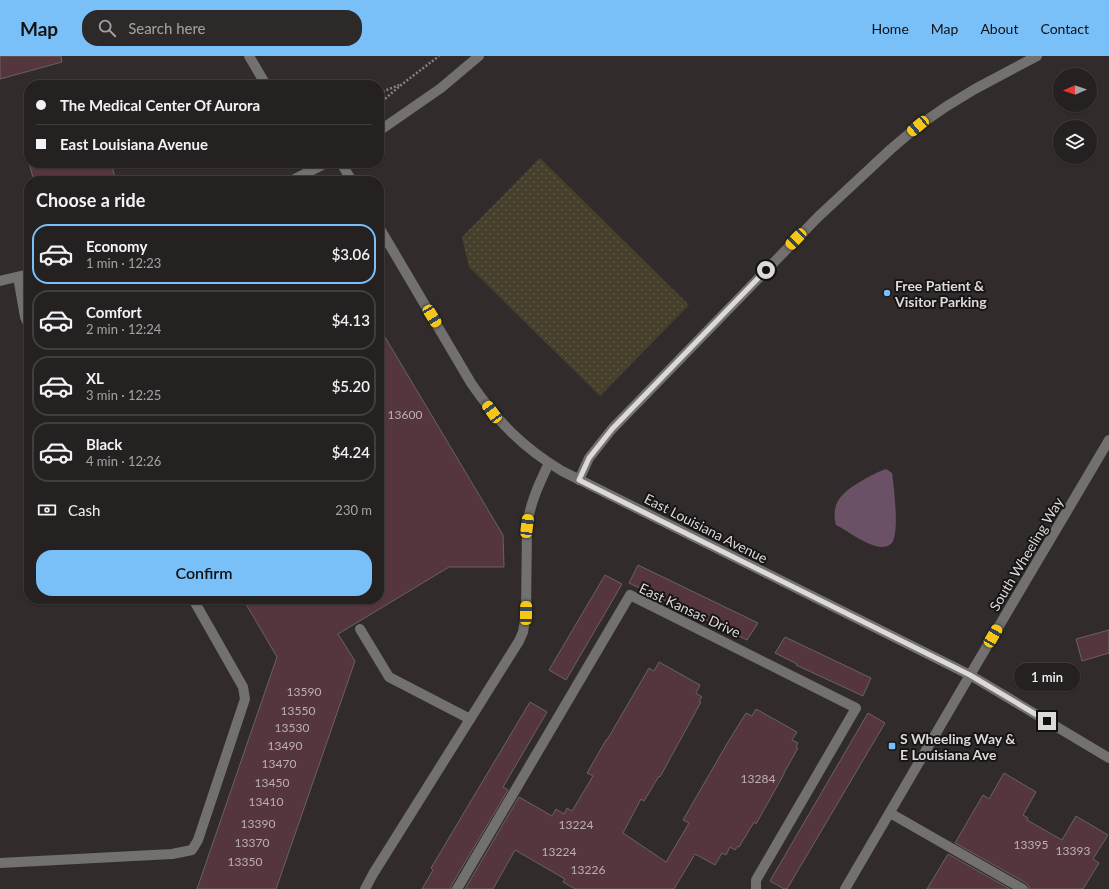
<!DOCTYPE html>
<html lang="en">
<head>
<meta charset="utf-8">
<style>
  body { margin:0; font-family:Lato,sans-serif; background:#2d2929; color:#f1f3f6; height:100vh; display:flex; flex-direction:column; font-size:15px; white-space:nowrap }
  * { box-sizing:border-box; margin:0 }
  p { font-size:13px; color:#a3a3a5 }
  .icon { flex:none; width:22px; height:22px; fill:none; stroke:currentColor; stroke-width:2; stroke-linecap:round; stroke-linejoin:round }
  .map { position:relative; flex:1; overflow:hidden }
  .panel { position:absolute; left:24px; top:120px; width:360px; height:428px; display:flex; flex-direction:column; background:#252120; border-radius:16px; box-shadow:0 1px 3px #0004,0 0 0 1px #423e3e }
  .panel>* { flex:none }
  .hud { position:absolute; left:24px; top:24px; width:360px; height:88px; border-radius:16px; box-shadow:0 1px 3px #0004,0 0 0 1px #423e3e; display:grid; align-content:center; height:88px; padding:0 12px; background:#252120 }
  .needle { width:26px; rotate:268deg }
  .buttons { position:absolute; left:1053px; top:12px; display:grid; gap:8px }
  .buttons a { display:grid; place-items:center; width:44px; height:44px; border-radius:50%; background:#252120; box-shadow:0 1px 3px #0004,0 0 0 1px #423e3e; font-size:20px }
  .end { position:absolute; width:18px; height:18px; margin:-9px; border:5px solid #dcd9d8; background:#111; box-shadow:0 0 0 2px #111 }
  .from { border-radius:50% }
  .bubble { position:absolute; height:28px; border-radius:14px; background:#252120; box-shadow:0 1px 3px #0004,0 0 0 1px #423e3e; font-size:13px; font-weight:600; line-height:28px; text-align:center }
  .car { position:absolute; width:12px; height:24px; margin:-12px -6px; border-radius:5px; box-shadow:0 0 3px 1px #0007; background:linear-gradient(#f5c518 24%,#345 0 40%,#f5c518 0 76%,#345 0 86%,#f5c518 0) }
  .hud b { display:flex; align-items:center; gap:14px; height:38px; font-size:15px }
  .hud b+b { border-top:1px solid #423e3e }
  .hud i { width:10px; height:10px; background:#f1f3f6 }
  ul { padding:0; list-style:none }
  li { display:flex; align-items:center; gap:12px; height:60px; margin:0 8px 6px; padding:0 4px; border:2px solid #423e3e; border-radius:16px }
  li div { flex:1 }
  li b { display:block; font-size:15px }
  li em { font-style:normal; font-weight:600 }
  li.on { border-color:#79bff8 }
  li>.icon { width:36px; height:36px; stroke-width:1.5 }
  h2 { padding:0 12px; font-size:18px; line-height:48px }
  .pay { display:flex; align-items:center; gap:10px; height:44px; padding:0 12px; font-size:15px }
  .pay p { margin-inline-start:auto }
  .button { display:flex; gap:8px; margin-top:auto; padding:8px 12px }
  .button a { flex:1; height:46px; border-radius:16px; background:#79bff8; color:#111; font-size:16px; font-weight:600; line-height:46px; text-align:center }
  header { display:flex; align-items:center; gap:24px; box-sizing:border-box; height:56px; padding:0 20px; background:#79bff8; color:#111 }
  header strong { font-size:19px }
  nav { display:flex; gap:22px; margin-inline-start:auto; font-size:14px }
  .search { width:280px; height:36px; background:#2d2929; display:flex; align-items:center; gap:10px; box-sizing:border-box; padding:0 14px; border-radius:16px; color:#a3a3a5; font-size:15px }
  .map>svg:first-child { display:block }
</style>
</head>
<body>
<header>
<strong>Map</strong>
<div class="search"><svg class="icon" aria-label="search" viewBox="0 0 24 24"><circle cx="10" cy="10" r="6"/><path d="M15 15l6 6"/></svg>Search here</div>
<nav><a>Home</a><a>Map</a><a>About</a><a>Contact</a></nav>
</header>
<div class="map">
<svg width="1109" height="833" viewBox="0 0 1109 833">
  <defs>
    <pattern id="park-dots" width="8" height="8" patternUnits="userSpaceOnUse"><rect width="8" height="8" fill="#453f2b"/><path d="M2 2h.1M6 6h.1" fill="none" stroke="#5f5a49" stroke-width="1.8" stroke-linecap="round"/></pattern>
  </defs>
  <rect width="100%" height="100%" fill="#312c2b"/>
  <path fill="url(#park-dots)" d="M540,102L689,249L600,340L469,211L462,181Z"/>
  <path fill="#6b5165" d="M886,413L892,417C894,432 899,472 893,485C891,490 885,491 880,491C866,489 849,476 836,469C830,445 844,435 863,424C870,420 877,416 886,413Z"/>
  <g fill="#56363d" stroke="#686263">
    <path d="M0,0H61L62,6L0,23Z"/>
    <path d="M29,107H111L116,125H34Z"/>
    <path d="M379,271L503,479L504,511H449L338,578L355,605L276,833H197L277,601L243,543H379Z"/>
    <path d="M638,509L758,567L747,584L629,527Z"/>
    <path d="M605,519L622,528L566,624L549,614Z"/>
    <path d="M1109,574V597L1082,605L1076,583Z"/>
    <path d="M785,581L871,622L863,640L796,609L797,608L775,597Z"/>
    <path d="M659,606L700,629L696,637L702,641L699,645L701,646L660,721L659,720L644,745L641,743L623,777L666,806L689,767L683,764L728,686L746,657L752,660L756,653L797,676L792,684L798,687L796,691L798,692L784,717V718L756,768L754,766L739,791L738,790L735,794L730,791L726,799L722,797L715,809L695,798L674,833H575L563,826L565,823L515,794L493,833H465L519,741L552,760L556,753L564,758L567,752L572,755L593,720L587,717L606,684H607L649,612L654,615Z"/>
    <path d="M530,646L547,656L503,731L508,734L451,830V833H422L433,814L431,812Z"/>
    <path d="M868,657L885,667L787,833H784L770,825Z"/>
    <path d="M1004,717L1036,736L1023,759L1028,762L1027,764L1062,784L1076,760L1108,779L1093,803L1099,807L1083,833H1029V830L1026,827L955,787L983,739L989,743Z"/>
    <path d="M948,798L1010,833H927Z"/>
  </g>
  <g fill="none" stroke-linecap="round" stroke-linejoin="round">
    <g stroke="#878382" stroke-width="2.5" stroke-dasharray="2 2" stroke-linecap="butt">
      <path d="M379,37L399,29"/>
      <path d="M379,48L401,29L439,0"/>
    </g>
    <g stroke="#73716f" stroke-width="10">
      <path d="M249,0L266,29"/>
      <path d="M379,75L441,32L479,0"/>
      <path d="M341,107L352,125"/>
      <path d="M291,125L326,107"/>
      <path d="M379,171L471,327C497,365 522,391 562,415L970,619L1109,702"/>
      <path d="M18,221L25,261L29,270"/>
      <path d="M0,225L29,218"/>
      <path d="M579,424L589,402L612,373L818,161L891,93L918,70L947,50L975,33L1037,0"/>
      <path d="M360,573L389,621L470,663"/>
      <path d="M890,757L1023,833"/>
      <path d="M0,807L172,798L192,794L198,784L245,643L243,631L193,543"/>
      <path d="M365,833L373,818L519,585L523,576L526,557L527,470C530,447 539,428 549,407"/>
      <path d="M457,833L630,539L856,652L756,824V833"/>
      <path d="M845,833L970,619L1109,384"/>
    </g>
  </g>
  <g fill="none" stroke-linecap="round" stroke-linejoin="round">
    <path stroke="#dcd9d8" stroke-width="5" d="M766,214L612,373L589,402L579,424L970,619L1047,665"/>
  </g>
  <g fill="#79bff8" stroke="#171515" stroke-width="1.5">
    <circle cx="887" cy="237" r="4"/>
    <rect x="888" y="686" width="8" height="8" rx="2"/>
  </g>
  <g text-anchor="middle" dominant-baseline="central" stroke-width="4" stroke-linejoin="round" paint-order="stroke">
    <g font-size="12" fill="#bab0b1">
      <text x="405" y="358">13600</text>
      <text x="304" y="635">13590</text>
      <text x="298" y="654">13550</text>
      <text x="292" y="671">13530</text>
      <text x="285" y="689">13490</text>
      <text x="279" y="707">13470</text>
      <text x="758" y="722">13284</text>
      <text x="272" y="726">13450</text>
      <text x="266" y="745">13410</text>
      <text x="258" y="767">13390</text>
      <text x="576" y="768">13224</text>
      <text x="252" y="786">13370</text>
      <text x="1031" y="788">13395</text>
      <text x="1073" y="794">13393</text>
      <text x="559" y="795">13224</text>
      <text x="245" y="805">13350</text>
      <text x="588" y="813">13226</text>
    </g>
    <g font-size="14" font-weight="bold" fill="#dcd9d8" stroke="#171515" text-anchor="start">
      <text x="895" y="229">Free Patient &amp;<tspan x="895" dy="16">Visitor Parking</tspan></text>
      <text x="900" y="682">S Wheeling Way &amp;<tspan x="900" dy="16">E Louisiana Ave</tspan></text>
    </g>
    <g font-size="14" fill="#dcd9d8" stroke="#171515">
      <text transform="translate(706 472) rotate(27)">East Louisiana Avenue</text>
      <text transform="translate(1026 498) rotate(-59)">South Wheeling Way</text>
      <text transform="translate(690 554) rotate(25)">East Kansas Drive</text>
    </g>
  </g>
</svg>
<div class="buttons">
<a><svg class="needle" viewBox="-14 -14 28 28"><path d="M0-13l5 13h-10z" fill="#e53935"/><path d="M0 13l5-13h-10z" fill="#a3a3a5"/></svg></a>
<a><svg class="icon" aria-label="layers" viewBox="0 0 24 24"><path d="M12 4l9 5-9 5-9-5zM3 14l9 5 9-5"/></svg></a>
</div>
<i class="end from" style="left:766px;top:214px"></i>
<i class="end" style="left:1047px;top:665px"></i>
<div class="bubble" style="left:1014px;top:607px;width:66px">1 min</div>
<i class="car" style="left:918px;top:70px;rotate:230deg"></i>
<i class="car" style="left:796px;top:183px;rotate:224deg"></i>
<i class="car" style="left:432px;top:260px;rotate:149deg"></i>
<i class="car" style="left:492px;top:356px;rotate:324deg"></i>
<i class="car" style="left:527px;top:470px;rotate:7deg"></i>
<i class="car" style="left:526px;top:557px;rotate:1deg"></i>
<i class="car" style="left:993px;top:580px;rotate:30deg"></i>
<div class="hud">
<b><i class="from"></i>The Medical Center Of Aurora</b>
<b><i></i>East Louisiana Avenue</b>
</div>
<section class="panel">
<h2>Choose a ride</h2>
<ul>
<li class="on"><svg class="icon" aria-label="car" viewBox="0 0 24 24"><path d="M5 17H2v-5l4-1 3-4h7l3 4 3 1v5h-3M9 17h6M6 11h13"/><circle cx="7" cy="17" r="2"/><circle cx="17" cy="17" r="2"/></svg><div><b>Economy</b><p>1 min · 12:23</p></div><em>$3.06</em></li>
<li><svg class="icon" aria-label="car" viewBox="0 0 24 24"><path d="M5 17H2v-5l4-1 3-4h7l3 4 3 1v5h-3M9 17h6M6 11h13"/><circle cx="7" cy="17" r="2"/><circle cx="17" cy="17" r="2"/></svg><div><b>Comfort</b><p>2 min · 12:24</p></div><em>$4.13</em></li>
<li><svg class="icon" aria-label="car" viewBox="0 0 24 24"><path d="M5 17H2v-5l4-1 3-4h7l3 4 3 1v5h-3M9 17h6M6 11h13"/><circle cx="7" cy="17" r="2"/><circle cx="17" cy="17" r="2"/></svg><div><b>XL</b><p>3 min · 12:25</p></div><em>$5.20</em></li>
<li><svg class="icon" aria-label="car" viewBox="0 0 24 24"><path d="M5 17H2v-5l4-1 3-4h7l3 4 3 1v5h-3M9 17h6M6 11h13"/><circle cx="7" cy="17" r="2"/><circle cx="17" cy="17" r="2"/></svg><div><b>Black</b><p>4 min · 12:26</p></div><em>$4.24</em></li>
</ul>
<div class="pay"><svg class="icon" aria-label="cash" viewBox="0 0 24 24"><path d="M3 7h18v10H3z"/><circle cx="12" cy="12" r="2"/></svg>Cash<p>230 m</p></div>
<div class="button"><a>Confirm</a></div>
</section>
</div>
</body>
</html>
